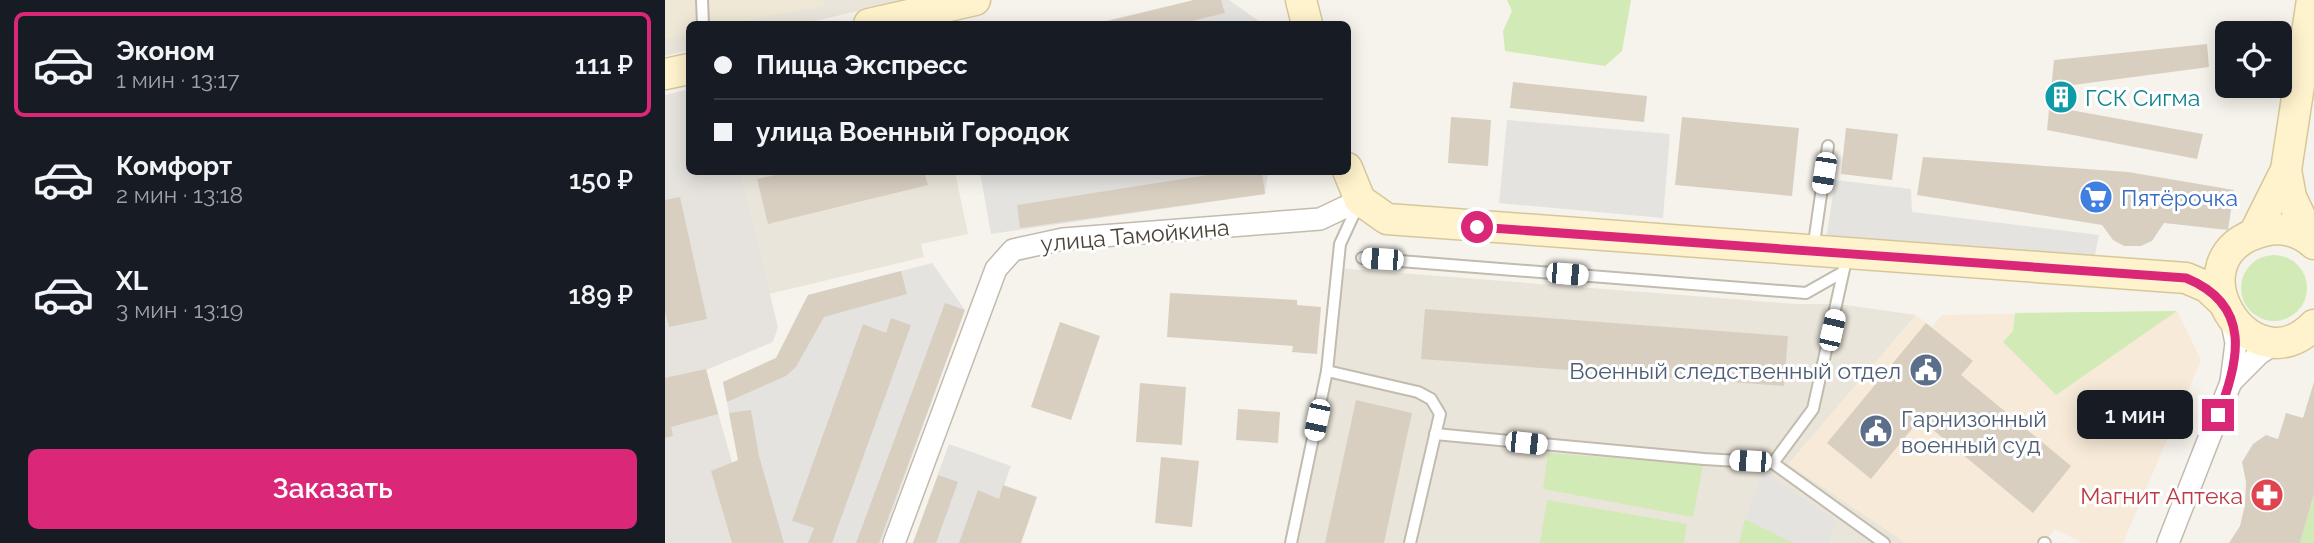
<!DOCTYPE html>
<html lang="ru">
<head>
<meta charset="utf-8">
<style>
  body { margin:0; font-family:Raleway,sans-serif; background:#20242c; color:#f1f3f6; height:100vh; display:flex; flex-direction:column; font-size:26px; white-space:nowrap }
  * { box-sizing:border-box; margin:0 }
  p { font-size:23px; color:#9ea1a6 }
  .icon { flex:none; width:38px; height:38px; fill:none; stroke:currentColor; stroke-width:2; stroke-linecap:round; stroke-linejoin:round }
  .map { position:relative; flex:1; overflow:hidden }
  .drawer { display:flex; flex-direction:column; background:#171b24; width:665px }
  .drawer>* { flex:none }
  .banner { position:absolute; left:21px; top:21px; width:665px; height:154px; border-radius:10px; box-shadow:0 4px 18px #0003; display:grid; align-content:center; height:154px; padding:0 28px; background:#171b24 }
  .tools { position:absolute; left:1550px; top:21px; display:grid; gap:14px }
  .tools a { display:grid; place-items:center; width:77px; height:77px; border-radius:10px; background:#171b24; box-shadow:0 4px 18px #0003; font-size:35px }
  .end { position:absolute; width:32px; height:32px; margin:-16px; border:9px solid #db2777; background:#fff; box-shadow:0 0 0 4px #fff }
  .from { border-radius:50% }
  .bubble { position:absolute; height:49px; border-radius:10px; background:#171b24; box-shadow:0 4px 18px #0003; font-size:23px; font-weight:600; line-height:49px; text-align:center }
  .car { position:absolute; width:21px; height:42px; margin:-21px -10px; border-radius:9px; box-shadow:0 0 5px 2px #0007; background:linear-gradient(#fff 24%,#345 0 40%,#fff 0 76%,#345 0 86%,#fff 0) }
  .banner b { display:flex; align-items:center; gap:24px; height:66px; font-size:26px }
  .banner b+b { border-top:2px solid #363941 }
  .banner i { width:18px; height:18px; background:#f1f3f6 }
  ul { padding:12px 0 0; list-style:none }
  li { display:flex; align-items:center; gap:21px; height:105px; margin:0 14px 10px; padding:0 14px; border:4px solid transparent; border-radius:10px }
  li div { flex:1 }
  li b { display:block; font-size:26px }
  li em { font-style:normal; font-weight:600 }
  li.current { border-color:#db2777 }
  li>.icon { width:63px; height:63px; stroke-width:1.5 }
  .primary-button { display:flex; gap:14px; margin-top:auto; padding:14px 28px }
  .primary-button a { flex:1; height:80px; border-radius:10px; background:#db2777; color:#fff; font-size:28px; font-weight:600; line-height:80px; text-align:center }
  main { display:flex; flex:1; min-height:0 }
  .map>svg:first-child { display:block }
</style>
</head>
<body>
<main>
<section class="drawer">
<ul>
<li class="current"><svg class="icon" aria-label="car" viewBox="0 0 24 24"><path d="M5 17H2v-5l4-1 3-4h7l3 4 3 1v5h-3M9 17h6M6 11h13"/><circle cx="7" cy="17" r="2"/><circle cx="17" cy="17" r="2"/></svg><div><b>Эконом</b><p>1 мин · 13:17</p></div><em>111 ₽</em></li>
<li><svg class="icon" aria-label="car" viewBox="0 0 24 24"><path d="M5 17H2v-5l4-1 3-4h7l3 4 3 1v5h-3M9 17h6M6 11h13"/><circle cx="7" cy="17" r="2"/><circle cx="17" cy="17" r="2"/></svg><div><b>Комфорт</b><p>2 мин · 13:18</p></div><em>150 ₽</em></li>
<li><svg class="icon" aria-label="car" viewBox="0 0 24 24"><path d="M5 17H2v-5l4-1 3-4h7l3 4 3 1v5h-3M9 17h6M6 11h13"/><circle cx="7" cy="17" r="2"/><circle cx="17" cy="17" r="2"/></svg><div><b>XL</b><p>3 мин · 13:19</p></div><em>189 ₽</em></li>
</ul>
<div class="primary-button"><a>Заказать</a></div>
</section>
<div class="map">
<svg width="1649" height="543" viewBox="0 0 1649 543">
  <rect width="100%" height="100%" fill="#f6f3ec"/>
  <g fill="#eae5da">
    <path d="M0,0H242L136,24H24V50L0,56Z"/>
    <path d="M75,172H290L303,234L256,244L259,257L104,294Z"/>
    <path d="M671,268L1132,304H1173L1251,315L1124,464L1241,543H626L662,371Z"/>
  </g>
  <path fill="#f7ead8" d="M1512,311L1536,360L1458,543H1418L1390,529L1379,543H1241L1123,464L1251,315L1267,327L1277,315Z"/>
  <path fill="#e6e2dd" d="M24,89V172H75L113,327L108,342L41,370L67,462L97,543H0V95Z"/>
  <path fill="#efe8d6" d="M0,0H159L160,5L68,24H24V34L0,39Z"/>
  <g fill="#d2eab5">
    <path d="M842,0H966L957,51L940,66L840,51L838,31L847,11Z"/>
    <circle cx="1609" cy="288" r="33"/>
    <path d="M1512,311L1391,395L1338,342L1348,331L1350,313Z"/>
    <path d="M883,453L1038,465L1028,517L878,489Z"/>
    <path d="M1649,494V543H1635Z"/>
    <path d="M882,500L1022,524L1019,543H875Z"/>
    <path d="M1080,519L1129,543H1074Z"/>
  </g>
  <g fill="#e5e3e0">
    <path d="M529,0H564L598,24H427Z"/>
    <path d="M842,120L1005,134L998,218L834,203Z"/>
    <path d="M315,172H603L600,194L326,234Z"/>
    <path d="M1170,180L1246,189L1247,212L1434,235L1429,260L1161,240Z"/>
    <path d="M267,263L300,310L216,543H97L73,460L58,382L111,358L143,295Z"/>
    <path d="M284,444L346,466L318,543H248Z"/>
    <path d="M1098,472L1172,521L1164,543H1129L1080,519Z"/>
  </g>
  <g fill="#d8cfc1">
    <path d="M529,0H556L560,13L514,24H431Z"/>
    <path d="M1542,44L1544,67L1408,85L1405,110L1538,134L1532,159L1382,130L1389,60Z"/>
    <path d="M848,82L982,96L979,122L845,108Z"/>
    <path d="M786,117L826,120L823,166L783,163Z"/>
    <path d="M1017,117L1134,128L1127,196L1010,185Z"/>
    <path d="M1181,128L1233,134L1227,180L1176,174Z"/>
    <path d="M1258,157L1463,172L1569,190L1563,230L1499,223L1487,241L1476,246H1459L1448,240L1437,225L1252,195Z"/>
    <path d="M124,172H259L263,185L103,224L92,179Z"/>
    <path d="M562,172H597L600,194L355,228L352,205Z"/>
    <path d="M15,197L42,319L4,327L0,311V200Z"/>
    <path d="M236,271L242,294L159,317L131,367L121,376L62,402L58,382L111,358L143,295Z"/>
    <path d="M505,293L632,300V305L656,307L652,354L627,352L628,346L502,337Z"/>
    <path d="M280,303L300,310L214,543H191Z"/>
    <path d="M760,309L1123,336L1119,386L756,359Z"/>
    <path d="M226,318L246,325L167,543H143L149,528L127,521L198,324L221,333Z"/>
    <path d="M395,322L435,336L406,420L366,407Z"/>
    <path d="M1261,323L1308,361L1296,375L1406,466L1368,513L1255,419L1206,479L1162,443Z"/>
    <path d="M41,369L53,414L6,427L8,436L0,438V378Z"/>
    <path d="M1649,382V494L1635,543H1564L1575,526L1580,505L1581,482L1577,462L1588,444L1601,435L1613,439L1621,413L1638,418Z"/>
    <path d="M475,383L521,387L517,445L471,442Z"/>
    <path d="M691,400L747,413L719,543H660Z"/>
    <path d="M573,409L615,412L613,443L571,440Z"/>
    <path d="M86,410L94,456L119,543H67L46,471L73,460L64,413Z"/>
    <path d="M496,457L534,461L527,527L490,523Z"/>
    <path d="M273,475L293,482L271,543H248Z"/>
    <path d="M338,485L372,497L356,543H294L313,490L334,499Z"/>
  </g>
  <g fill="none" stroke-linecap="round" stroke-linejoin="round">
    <defs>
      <g id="lane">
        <path d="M37,0L38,24"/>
        <path d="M1148,250L1163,146"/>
        <path d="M697,258L1141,293L1178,272"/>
        <path d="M662,371L753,392L766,399L775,414L745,543"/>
        <path d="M770,434L1039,459L1108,463L1219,543"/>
        <path d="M1108,463L1148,409L1179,269"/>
        <path d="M626,543L662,371L675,244L694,203"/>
        <path d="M1379,543H1380"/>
      </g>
      <g id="street">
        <path d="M1566,382L1595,353L1614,341"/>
        <path d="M229,543L331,269L348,250L398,239L655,219L695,200"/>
        <path d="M1503,543L1566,382L1571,343L1566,318"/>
      </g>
      <g id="secondary">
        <path d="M636,0L642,24"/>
        <path d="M204,24L310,0"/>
        <path d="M0,74L24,69"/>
        <path d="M682,168L695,200L722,219L1521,278L1542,287L1557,301"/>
        <path d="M1621,170L1626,197L1647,242"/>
        <path d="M1589,234L1621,170L1647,0"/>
        <path d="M1649,244C1636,232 1617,226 1599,231C1502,255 1585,391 1649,325"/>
      </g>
    </defs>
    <use href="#lane" stroke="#c2bbae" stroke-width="14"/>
    <use href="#street" stroke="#c2bbae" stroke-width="24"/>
    <use href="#secondary" stroke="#d6c79b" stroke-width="33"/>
    <use href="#lane" stroke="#fff" stroke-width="10"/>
    <use href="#street" stroke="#fff" stroke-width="21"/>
    <use href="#secondary" stroke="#fff3cd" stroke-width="30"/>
  </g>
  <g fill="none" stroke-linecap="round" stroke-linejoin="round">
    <path stroke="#db2777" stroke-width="9" d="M812,227L1521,278C1587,305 1575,360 1553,415"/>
  </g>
  <defs>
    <symbol id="building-disc" viewBox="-11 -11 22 22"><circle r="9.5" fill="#0f9aa8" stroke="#fff"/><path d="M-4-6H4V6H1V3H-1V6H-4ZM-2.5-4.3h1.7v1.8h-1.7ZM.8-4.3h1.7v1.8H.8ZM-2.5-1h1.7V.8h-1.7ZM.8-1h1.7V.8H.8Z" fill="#fff"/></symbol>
    <symbol id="supermarket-disc" viewBox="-11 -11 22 22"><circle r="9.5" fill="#3f7fe0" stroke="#fff"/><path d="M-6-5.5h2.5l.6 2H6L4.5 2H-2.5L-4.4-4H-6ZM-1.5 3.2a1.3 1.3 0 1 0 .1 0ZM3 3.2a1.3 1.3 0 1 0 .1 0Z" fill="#fff"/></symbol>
    <symbol id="civic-disc" viewBox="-11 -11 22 22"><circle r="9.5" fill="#5c6f8a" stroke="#fff"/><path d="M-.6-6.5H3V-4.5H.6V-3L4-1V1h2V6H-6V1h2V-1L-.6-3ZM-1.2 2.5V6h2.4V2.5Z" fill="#fff"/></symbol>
    <symbol id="pharmacy-disc" viewBox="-11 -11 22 22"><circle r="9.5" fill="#e0444e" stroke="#fff"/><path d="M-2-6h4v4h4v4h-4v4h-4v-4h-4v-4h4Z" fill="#fff"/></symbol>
  </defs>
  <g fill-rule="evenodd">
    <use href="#building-disc" x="1377" y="78" width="38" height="38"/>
    <use href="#supermarket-disc" x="1412" y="178" width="38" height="38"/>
    <use href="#civic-disc" x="1242" y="351" width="38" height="38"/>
    <use href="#civic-disc" x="1192" y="412" width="38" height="38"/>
    <use href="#pharmacy-disc" x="1583" y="476" width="38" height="38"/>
  </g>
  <g text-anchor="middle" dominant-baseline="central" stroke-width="6" stroke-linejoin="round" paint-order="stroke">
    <g font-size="23" fill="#0d838f" stroke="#fff" text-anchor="start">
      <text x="1420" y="97">ГСК Сигма</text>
    </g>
    <g font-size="23" fill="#366cbe" stroke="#fff" text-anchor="start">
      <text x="1456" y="197">Пятёрочка</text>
    </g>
    <g font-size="23" fill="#4b4439" stroke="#fff">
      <text transform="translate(470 235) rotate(-5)">улица Тамойкина</text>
    </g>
    <g font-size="23" fill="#4e5e75" stroke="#fff" text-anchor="end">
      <text x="1236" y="370">Военный следственный отдел</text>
      <text x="1236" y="418" text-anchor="start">Гарнизонный<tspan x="1236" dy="26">военный суд</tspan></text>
    </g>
    <g font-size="23" fill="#be3a42" stroke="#fff" text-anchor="end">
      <text x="1578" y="495">Магнит Аптека</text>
    </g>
  </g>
</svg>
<div class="tools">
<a><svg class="icon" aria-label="locate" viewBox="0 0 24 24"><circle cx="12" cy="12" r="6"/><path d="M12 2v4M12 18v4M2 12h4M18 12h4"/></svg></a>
</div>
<i class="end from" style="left:812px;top:227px"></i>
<i class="end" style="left:1553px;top:415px"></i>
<div class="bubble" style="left:1412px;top:390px;width:116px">1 мин</div>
<i class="car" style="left:1159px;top:173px;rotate:189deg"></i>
<i class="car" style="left:717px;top:259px;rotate:274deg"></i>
<i class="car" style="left:902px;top:274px;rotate:95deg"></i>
<i class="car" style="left:1167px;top:330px;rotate:13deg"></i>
<i class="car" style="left:652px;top:420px;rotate:192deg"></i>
<i class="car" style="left:861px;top:443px;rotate:96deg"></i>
<i class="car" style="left:1085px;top:461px;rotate:273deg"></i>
<div class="banner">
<b><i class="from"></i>Пицца Экспресс</b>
<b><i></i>улица Военный Городок</b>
</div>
</div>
</main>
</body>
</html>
